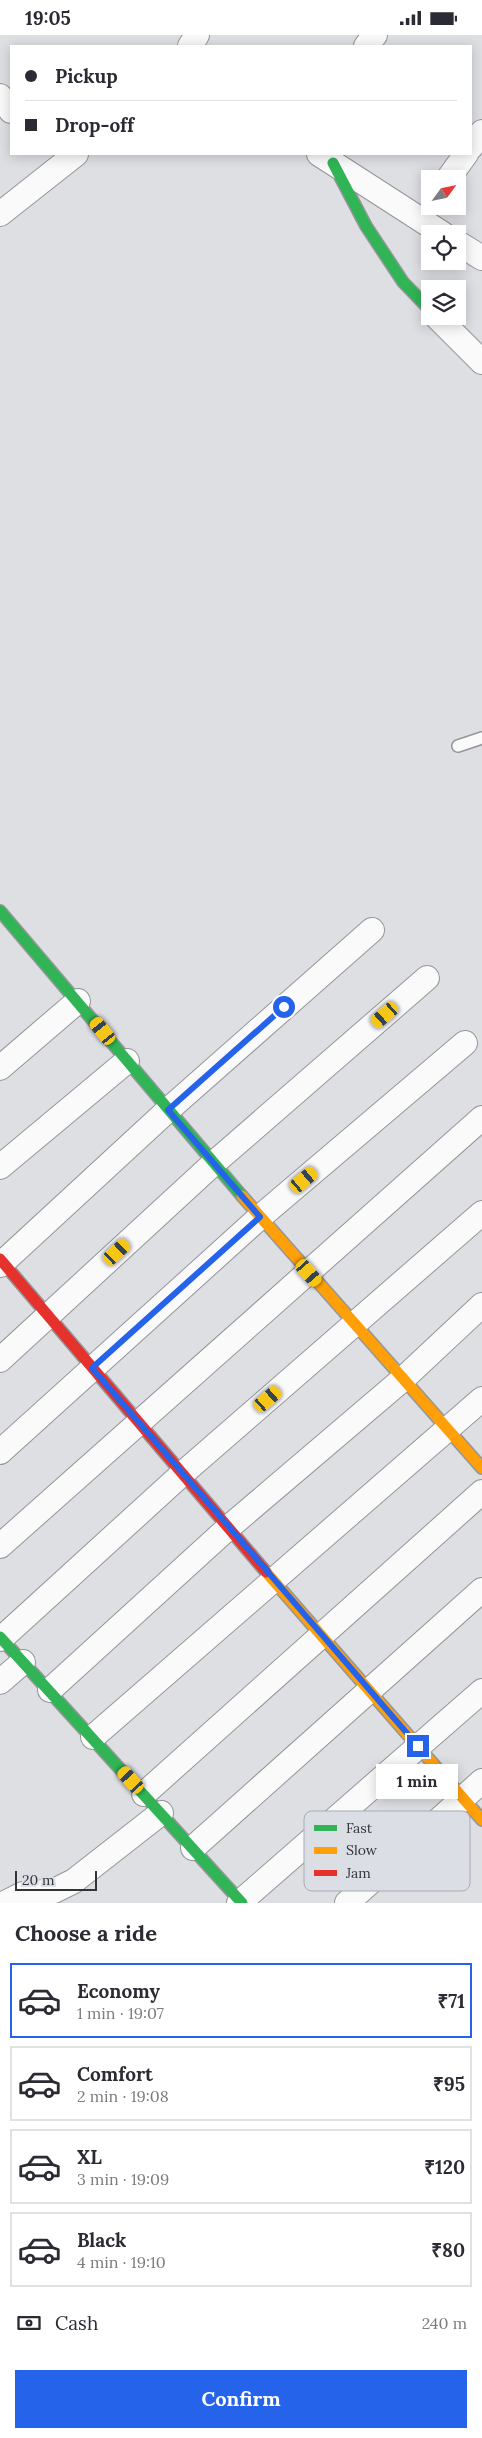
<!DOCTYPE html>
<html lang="en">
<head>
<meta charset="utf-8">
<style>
  body { margin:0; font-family:Lora,serif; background:#f7f7f7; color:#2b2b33; height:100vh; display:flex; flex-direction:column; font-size:19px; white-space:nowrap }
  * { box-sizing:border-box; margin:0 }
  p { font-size:16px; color:#7c7c81 }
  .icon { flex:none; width:28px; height:28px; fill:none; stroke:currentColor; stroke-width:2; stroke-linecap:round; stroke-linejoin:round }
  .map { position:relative; height:1868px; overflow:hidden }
  .panel { display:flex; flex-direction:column; background:#fff; flex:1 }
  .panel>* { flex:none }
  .top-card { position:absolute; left:10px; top:10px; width:462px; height:110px; border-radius:0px; box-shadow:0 2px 12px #0003; display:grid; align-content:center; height:110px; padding:0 15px; background:#fff }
  .needle { width:32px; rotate:57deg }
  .buttons { position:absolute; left:421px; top:135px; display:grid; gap:10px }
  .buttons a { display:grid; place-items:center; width:45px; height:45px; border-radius:0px; background:#fff; box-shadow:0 2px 12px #0003; font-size:25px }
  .scale { position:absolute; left:15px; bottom:12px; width:82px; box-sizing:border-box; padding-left:5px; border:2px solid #333437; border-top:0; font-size:14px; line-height:18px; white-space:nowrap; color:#333437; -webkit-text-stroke:4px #dbdee5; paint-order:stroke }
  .end { position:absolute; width:22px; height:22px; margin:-11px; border:6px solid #2563eb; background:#fff; box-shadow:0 0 0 2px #fff }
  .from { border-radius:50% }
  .bubble { position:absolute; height:35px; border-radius:0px; background:#fff; box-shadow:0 2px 12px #0003; font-size:16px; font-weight:700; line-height:35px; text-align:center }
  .car { position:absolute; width:15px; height:30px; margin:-15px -8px; border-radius:6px; box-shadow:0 0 4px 1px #0007; background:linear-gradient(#f5c518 24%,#345 0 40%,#f5c518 0 76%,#345 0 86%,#f5c518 0) }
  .top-card b { display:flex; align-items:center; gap:18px; height:48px; font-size:19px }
  .top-card b+b { border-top:1px solid #e1e1e2 }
  .top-card i { width:12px; height:12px; background:#2b2b33 }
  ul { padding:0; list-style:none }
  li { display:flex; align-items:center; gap:15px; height:75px; margin:0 10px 8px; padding:0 5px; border:2px solid #e1e1e2; border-radius:0px }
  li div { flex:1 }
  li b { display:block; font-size:19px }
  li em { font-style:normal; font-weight:700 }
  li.on { border-color:#2563eb }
  li>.icon { width:45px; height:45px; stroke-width:1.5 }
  h2 { padding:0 15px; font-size:22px; line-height:60px }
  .pay { display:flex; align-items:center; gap:12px; height:55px; padding:0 15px; font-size:19px }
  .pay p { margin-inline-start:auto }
  .button { display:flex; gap:10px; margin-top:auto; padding:10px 15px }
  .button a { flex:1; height:58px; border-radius:0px; background:#2563eb; color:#fff; font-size:20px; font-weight:700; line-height:58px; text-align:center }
  .status { display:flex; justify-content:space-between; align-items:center; height:35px; padding:0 25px; background:#fff; direction:ltr }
  .status svg { height:14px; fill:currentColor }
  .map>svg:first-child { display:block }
</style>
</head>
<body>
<div class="status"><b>19:05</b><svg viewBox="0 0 49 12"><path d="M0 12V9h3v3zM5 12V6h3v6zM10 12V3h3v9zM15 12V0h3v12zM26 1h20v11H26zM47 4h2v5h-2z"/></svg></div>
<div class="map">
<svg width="482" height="1868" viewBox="0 0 482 1868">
  <rect width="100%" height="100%" fill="#dddfe3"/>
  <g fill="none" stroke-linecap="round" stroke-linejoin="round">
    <defs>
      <path id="lane" d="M458,711L482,703"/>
      <g id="street">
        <path d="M190,11L197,0"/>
        <path d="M366,11L375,0"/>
        <path d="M0,61L11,76"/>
        <path d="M471,112L482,97"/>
        <path d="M319,119L443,199"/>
        <path d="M448,144L466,119"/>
        <path d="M0,179L76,119"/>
        <path d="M458,208L482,223"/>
        <path d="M436,281L482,327"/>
        <path d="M0,1033L78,966"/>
        <path d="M0,1132L127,1026"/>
        <path d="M0,1230L168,1075L372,895"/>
        <path d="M0,1325L214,1128L427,943"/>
        <path d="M0,1417L260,1182L465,1008"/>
        <path d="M0,1511L482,1083"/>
        <path d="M1,1604L182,1439L482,1178"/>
        <path d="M0,1647L23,1627"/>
        <path d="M50,1655L228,1493L403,1344L482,1270"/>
        <path d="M93,1702L482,1364"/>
        <path d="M144,1759L482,1457"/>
        <path d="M193,1813L482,1555"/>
        <path d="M5,1868L23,1859L54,1856L74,1846L161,1778"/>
        <path d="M239,1868L482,1656"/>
        <path d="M347,1868L482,1746"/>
      </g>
      <g id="fast">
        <path d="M333,128L366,191L403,247L430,275"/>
        <path d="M0,876L242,1161"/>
        <path d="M0,1602L242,1868"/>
      </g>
      <g id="slow">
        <path d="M242,1161L482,1433"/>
        <path d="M266,1537L482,1785"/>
      </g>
      <path id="jam" d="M0,1224L266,1537"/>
    </defs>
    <use href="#lane" stroke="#959699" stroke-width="14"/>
    <use href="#street" stroke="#959699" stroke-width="26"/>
    <use href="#fast" stroke="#959699" stroke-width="14"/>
    <use href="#slow" stroke="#959699" stroke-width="14"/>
    <use href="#jam" stroke="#959699" stroke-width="14"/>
    <use href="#lane" stroke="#fafafb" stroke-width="11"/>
    <use href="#street" stroke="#fafafb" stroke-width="24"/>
    <use href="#fast" stroke="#30b455" stroke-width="11"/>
    <use href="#slow" stroke="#ff9f0a" stroke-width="11"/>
    <use href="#jam" stroke="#e5322d" stroke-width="11"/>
  </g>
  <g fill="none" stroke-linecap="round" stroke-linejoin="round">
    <path stroke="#2563eb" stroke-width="6" d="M284,972L168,1075L260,1182L92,1333L418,1711"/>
  </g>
  <rect x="304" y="1776" width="166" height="80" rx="8" fill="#dbdee5" stroke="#a9abb1" stroke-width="1"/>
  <rect x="314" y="1790" width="23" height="6" fill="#30b455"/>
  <rect x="314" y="1812" width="23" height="7" fill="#ff9f0a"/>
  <rect x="314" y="1835" width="23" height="6" fill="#e5322d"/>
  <g font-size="14" fill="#333437">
    <text x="346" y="1798">Fast</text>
    <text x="346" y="1820">Slow</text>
    <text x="346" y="1843">Jam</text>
  </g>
</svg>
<div class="buttons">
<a><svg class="needle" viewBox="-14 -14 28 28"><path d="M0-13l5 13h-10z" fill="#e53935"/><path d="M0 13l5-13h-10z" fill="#7c7c81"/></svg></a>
<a><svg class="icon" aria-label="locate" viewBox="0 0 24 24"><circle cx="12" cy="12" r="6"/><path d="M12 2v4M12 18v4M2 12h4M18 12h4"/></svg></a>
<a><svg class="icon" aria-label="layers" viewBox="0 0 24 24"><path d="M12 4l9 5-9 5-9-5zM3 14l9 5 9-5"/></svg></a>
</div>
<div class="scale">20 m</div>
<i class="end from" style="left:284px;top:972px"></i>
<i class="end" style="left:418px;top:1711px"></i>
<div class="bubble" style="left:376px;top:1729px;width:82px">1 min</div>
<i class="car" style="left:385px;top:980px;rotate:229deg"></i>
<i class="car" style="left:103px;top:996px;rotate:321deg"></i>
<i class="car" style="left:304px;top:1145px;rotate:50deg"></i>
<i class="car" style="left:117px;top:1217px;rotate:47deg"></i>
<i class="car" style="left:309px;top:1238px;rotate:139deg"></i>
<i class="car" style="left:268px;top:1364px;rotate:49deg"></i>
<i class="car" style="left:131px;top:1745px;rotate:318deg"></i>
<div class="top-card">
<b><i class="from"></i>Pickup</b>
<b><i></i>Drop-off</b>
</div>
</div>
<section class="panel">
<h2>Choose a ride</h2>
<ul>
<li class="on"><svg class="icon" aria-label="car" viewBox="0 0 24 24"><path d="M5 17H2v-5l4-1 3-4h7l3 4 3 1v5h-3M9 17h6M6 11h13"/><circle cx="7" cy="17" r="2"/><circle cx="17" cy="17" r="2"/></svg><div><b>Economy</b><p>1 min · 19:07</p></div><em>₹71</em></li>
<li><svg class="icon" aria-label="car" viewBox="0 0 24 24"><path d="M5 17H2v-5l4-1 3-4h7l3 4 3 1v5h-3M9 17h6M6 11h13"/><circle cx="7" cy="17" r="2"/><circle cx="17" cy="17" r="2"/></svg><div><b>Comfort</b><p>2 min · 19:08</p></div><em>₹95</em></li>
<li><svg class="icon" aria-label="car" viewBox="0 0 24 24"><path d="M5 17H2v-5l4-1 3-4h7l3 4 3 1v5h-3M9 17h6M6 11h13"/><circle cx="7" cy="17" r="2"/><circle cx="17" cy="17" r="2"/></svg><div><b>XL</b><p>3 min · 19:09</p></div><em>₹120</em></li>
<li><svg class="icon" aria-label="car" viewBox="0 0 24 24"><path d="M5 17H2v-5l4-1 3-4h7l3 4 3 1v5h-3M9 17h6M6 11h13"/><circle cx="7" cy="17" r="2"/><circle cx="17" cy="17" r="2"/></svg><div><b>Black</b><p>4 min · 19:10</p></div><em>₹80</em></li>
</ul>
<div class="pay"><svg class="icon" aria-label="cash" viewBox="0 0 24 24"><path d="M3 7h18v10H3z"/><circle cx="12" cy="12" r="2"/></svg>Cash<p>240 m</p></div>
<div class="button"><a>Confirm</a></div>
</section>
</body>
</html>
